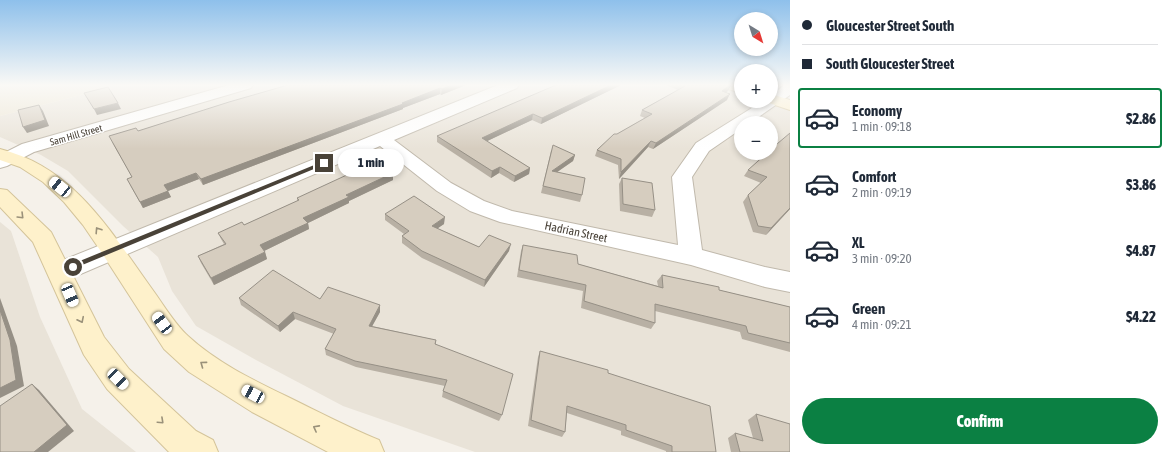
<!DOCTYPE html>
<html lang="en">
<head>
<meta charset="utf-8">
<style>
  body { margin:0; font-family:"Asap Condensed",sans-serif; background:#f6f6f7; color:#1f2937; height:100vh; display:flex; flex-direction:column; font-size:15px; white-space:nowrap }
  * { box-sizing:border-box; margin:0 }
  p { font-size:13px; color:#747a83 }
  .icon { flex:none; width:22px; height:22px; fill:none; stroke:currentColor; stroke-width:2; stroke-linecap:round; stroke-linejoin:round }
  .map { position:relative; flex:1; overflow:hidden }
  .panel { display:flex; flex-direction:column; background:#fff; width:380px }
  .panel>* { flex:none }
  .guide { display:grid; align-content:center; height:88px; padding:0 12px; background:#fff }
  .needle { width:26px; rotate:142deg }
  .tools { position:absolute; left:734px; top:12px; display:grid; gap:8px }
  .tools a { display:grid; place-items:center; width:44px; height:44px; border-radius:50%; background:#fff; box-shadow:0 2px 6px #0003; font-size:20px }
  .end { position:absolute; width:18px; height:18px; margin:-9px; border:5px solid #494238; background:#fff; box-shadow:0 0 0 2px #fff }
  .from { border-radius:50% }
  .bubble { position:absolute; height:28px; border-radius:14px; background:#fff; box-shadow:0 2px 6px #0003; font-size:13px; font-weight:800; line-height:28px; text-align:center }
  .car { position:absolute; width:12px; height:24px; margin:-12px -6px; border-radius:5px; box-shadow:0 0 3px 1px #0007; background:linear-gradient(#fff 24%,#345 0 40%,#fff 0 76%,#345 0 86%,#fff 0) }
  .guide b { display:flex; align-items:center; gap:14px; height:38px; font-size:15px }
  .guide b+b { border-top:1px solid #e0e1e3 }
  .guide i { width:10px; height:10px; background:#1f2937 }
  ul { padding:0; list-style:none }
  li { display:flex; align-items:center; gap:12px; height:60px; margin:0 8px 6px; padding:0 4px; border:2px solid transparent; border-radius:4px }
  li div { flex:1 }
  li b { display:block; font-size:15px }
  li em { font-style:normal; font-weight:800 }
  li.selected { border-color:#0b8043 }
  li>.icon { width:36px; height:36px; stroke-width:1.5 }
  .cta { display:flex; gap:8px; margin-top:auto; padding:8px 12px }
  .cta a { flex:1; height:46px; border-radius:24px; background:#0b8043; color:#fff; font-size:16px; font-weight:800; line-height:46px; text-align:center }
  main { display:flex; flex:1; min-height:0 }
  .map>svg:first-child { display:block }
</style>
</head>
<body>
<main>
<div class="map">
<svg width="790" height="452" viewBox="0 0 790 452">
  <rect width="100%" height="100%" fill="#f5f1ea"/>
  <g fill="#e9e3d8" fill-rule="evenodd">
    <path d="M120,85H716L741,94V101H763L790,110V452H475L343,406L256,360L196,326L172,291L158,257L123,226L68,171L41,155L0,137V116ZM741,123H771V153H741Z"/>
    <path d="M0,222L11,231L40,317L82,409L136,452H0Z"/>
  </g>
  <path fill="#ede6d4" d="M0,85H120L0,116Z"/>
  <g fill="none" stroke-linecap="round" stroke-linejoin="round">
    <defs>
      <g id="minor">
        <path d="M229,85H253L251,88L34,152L7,166L0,168V155L22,144Z"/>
        <path d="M498,85H519L517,88L394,140L451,183L484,201L512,211L678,245L672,177L696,143L763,101H771V96L784,85H790V95L750,123H741V129L709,151L692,177L702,250L765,267L790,272V292L765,287L691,265L500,222L470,211L437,191L380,146L69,279L60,281L51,279L48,272L51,265Z"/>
      </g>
      <g id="secondary">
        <path d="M723,85H741V93L725,88Z"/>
        <path d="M771,94L790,100V110L766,102L765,101H771Z"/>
        <path d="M0,149C77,168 113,236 157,296C166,309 176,325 188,336C216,362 253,380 286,396C317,411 347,427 379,440L384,452H328L252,412L189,372L164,349L100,250L83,225L64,202L43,182L20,167L0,160Z"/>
        <path d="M0,189L7,190L51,232L104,337L129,369L196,431L213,440L218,452H169L107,389L84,355L33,242L0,207Z"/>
      </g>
    </defs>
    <use href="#minor" stroke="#c0b9ac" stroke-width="2"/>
    <use href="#secondary" stroke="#d4c49a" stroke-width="2"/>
    <use href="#minor" fill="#fff" fill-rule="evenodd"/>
    <use href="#secondary" fill="#fef1cb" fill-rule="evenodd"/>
  </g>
  <g fill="#b8b0a4">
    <path d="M288,85H466L441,95L440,94L403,108V109L203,185L199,179L168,191L171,197L143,208L130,185L132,177L112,142L138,131Z"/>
    <path d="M572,85H621L541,124L532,120L487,141L530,168L529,174L514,182L499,173L491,178L437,142V136Z"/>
    <path d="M666,85H731L728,91L726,92L727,100L653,149L648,147L619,179L618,165L595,156L597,150L617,134L645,118L640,116L642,110L678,90Z"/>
    <path d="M551,151L575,155L573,161L557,172L582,195L580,202L541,193Z"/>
    <path d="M767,153L790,209L766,235L753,232L743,202L748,195L761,183L744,176L748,170Z"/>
    <path d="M393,173V180L349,201V203L308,223L309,229L264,251L265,252L267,259L214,285L201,263L198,256L224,244L221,239L218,233L244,225L297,201V198Z"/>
    <path d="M622,178L655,210L652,217L620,211L619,184Z"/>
    <path d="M385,214L444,224L437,228L479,247L509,251L484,287L422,258L402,243V236L404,234L385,220Z"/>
    <path d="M523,245L578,264L658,286L657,281L662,275L719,290L790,307V352L742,339L740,332L655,311V323L651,329L581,308L583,291L517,277L521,251Z"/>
    <path d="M239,298L320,299L380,305V312L372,326L436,340V344L502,415L499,421L442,397L443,391L445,386L356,367L326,355L325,349L334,334L295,319L280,332L241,305Z"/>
    <path d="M540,351L608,373L716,452H666V451L621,435V431L567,413L565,432L562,437L528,426L538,357Z"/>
    <path d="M756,414L790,452H731L728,438L735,433L753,438L748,420Z"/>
  </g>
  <g fill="#969086">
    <path d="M452,85H466L441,95L442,89Z"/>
    <path d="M611,85H621L541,124L542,118Z"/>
    <path d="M730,85H731L728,91L719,97L722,91Z"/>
    <path d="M440,88V94L403,108V109L203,185L201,179Z"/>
    <path d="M730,94L727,100L653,149L656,143Z"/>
    <path d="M118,103L121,109L97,115L94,109Z"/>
    <path d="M39,105L43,111L49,126L27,133L23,127Z"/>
    <path d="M533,114L532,120L481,144L482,138Z"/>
    <path d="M651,141L648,147L619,179L621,172Z"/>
    <path d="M575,155L573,161L550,177L552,171Z"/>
    <path d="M500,167L499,173L491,178L492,171Z"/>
    <path d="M530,168L529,174L514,182L515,176Z"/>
    <path d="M196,173L199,179L168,191L171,197L143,208L140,202L164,185Z"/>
    <path d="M393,173V180L349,201V203L308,223L309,229L262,252L260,245L303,218L346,195Z"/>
    <path d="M790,208V209L766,235L771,228Z"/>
    <path d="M445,217L444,224L431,233L432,226Z"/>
    <path d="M511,244L509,251L484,287L485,280Z"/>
    <path d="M265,252L267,259L214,285L211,278Z"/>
    <path d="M0,298L17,346L24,386L0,398Z"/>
    <path d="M380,305V312L369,332V326Z"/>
    <path d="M293,312L295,319L280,332L278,326Z"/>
    <path d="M32,384L39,390L74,431L48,452H34Z"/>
  </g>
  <g fill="#d6cdbf" stroke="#969086">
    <path d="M288,85H452L442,89L440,88L402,103L403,104L201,179L196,173L164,185L168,191L140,202L127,179L132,177L109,136L136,128L138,131L229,102Z"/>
    <path d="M556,85H611L542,118L533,114L482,138L530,168L515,176L500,167L492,171L437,136Z"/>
    <path d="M684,85H730L722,91L730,94L656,143L651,141L621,172V159L597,150L614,134H617L652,114L642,110L685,86Z"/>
    <path d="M108,87L118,103L94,109L84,93Z"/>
    <path d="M39,105L45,120L23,127L18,110Z"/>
    <path d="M790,133V208L771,228L758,226L748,195L767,177L748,170L767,153H771V149Z"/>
    <path d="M553,145L575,155L552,171L585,178L582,195L543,186Z"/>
    <path d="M377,161L393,173L346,195L349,197L303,218L308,223L260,245L265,252L211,278L198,256L226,244L218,233L242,222L244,225L299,200L297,198Z"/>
    <path d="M622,178L652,183L655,210L623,204Z"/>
    <path d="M414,196L445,217L432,226L479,247L489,235L511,244L485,280L422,251L402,236L409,231L385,214Z"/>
    <path d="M523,245L577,255L578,264L663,288L662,275L719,287V290L790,307V343L748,333L746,326L655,304V323L584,301L586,285L519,270Z"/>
    <path d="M273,270L320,299L328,287L380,305L369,326L436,340L435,344L513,374L502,415L443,391L447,380L355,361L325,349L336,329L293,312L278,326L239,298Z"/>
    <path d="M0,310L10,340L16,380L0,388Z"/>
    <path d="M540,351L608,370V373L710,406L716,452H672V446L626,430V425L567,406L565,432L531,420Z"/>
    <path d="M32,384L67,425L34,452H0V406Z"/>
    <path d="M756,414L790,424V452H740L735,433L763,441Z"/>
  </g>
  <defs><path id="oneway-chevron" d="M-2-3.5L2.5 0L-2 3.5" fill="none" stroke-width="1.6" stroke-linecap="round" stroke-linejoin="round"/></defs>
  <g stroke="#9a917a">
    <use href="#oneway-chevron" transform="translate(21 216) rotate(45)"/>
    <use href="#oneway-chevron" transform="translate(98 230) rotate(-123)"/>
    <use href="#oneway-chevron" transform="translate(81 320) rotate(64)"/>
    <use href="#oneway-chevron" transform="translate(203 364) rotate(-144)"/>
    <use href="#oneway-chevron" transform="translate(161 421) rotate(43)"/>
    <use href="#oneway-chevron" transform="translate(316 428) rotate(-152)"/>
  </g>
  <linearGradient id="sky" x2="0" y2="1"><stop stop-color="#8ec0eb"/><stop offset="0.57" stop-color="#faf9f6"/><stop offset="1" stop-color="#faf9f6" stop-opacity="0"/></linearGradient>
  <rect width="790" height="149" fill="url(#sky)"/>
  <path fill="#494238" d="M324,161L326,162V164L75,268L73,269L69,267L70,265Z"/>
  <g text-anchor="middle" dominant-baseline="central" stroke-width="3" stroke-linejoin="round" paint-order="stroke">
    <g font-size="10" fill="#494238" stroke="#fff">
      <text transform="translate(76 135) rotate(-16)">Sam Hill Street</text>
    </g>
    <g font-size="12" fill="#494238" stroke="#fff">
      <text transform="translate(576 232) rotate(12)">Hadrian Street</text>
    </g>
  </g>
</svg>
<div class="tools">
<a><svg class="needle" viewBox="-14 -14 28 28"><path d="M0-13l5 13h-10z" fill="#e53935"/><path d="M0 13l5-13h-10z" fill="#747a83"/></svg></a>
<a>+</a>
<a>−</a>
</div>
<i class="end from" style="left:73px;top:267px"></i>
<i class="end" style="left:324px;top:163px"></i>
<div class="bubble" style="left:338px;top:149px;width:66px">1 min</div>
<i class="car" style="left:60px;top:187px;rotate:309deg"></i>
<i class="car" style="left:70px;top:295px;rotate:157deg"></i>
<i class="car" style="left:162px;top:323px;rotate:323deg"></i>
<i class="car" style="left:118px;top:379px;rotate:135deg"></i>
<i class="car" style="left:253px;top:394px;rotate:298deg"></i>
</div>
<section class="panel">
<div class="guide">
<b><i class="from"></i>Gloucester Street South</b>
<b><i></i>South Gloucester Street</b>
</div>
<ul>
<li class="selected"><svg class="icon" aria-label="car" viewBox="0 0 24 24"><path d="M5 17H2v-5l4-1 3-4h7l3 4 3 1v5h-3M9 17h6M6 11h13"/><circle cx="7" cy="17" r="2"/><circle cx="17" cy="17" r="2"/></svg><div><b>Economy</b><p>1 min · 09:18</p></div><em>$2.86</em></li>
<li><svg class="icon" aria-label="car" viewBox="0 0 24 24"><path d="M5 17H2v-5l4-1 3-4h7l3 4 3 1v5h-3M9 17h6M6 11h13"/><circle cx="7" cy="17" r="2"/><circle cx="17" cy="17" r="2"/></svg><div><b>Comfort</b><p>2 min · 09:19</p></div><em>$3.86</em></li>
<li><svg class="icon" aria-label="car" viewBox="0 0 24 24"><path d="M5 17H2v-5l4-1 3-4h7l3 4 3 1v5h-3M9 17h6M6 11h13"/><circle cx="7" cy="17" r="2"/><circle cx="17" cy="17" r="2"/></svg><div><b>XL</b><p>3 min · 09:20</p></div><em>$4.87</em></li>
<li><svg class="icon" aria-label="car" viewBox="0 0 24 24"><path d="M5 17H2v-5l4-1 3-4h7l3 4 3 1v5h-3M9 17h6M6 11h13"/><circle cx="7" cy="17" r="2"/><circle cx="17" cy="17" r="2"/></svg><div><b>Green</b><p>4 min · 09:21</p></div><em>$4.22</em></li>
</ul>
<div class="cta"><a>Confirm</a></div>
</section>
</main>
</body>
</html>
